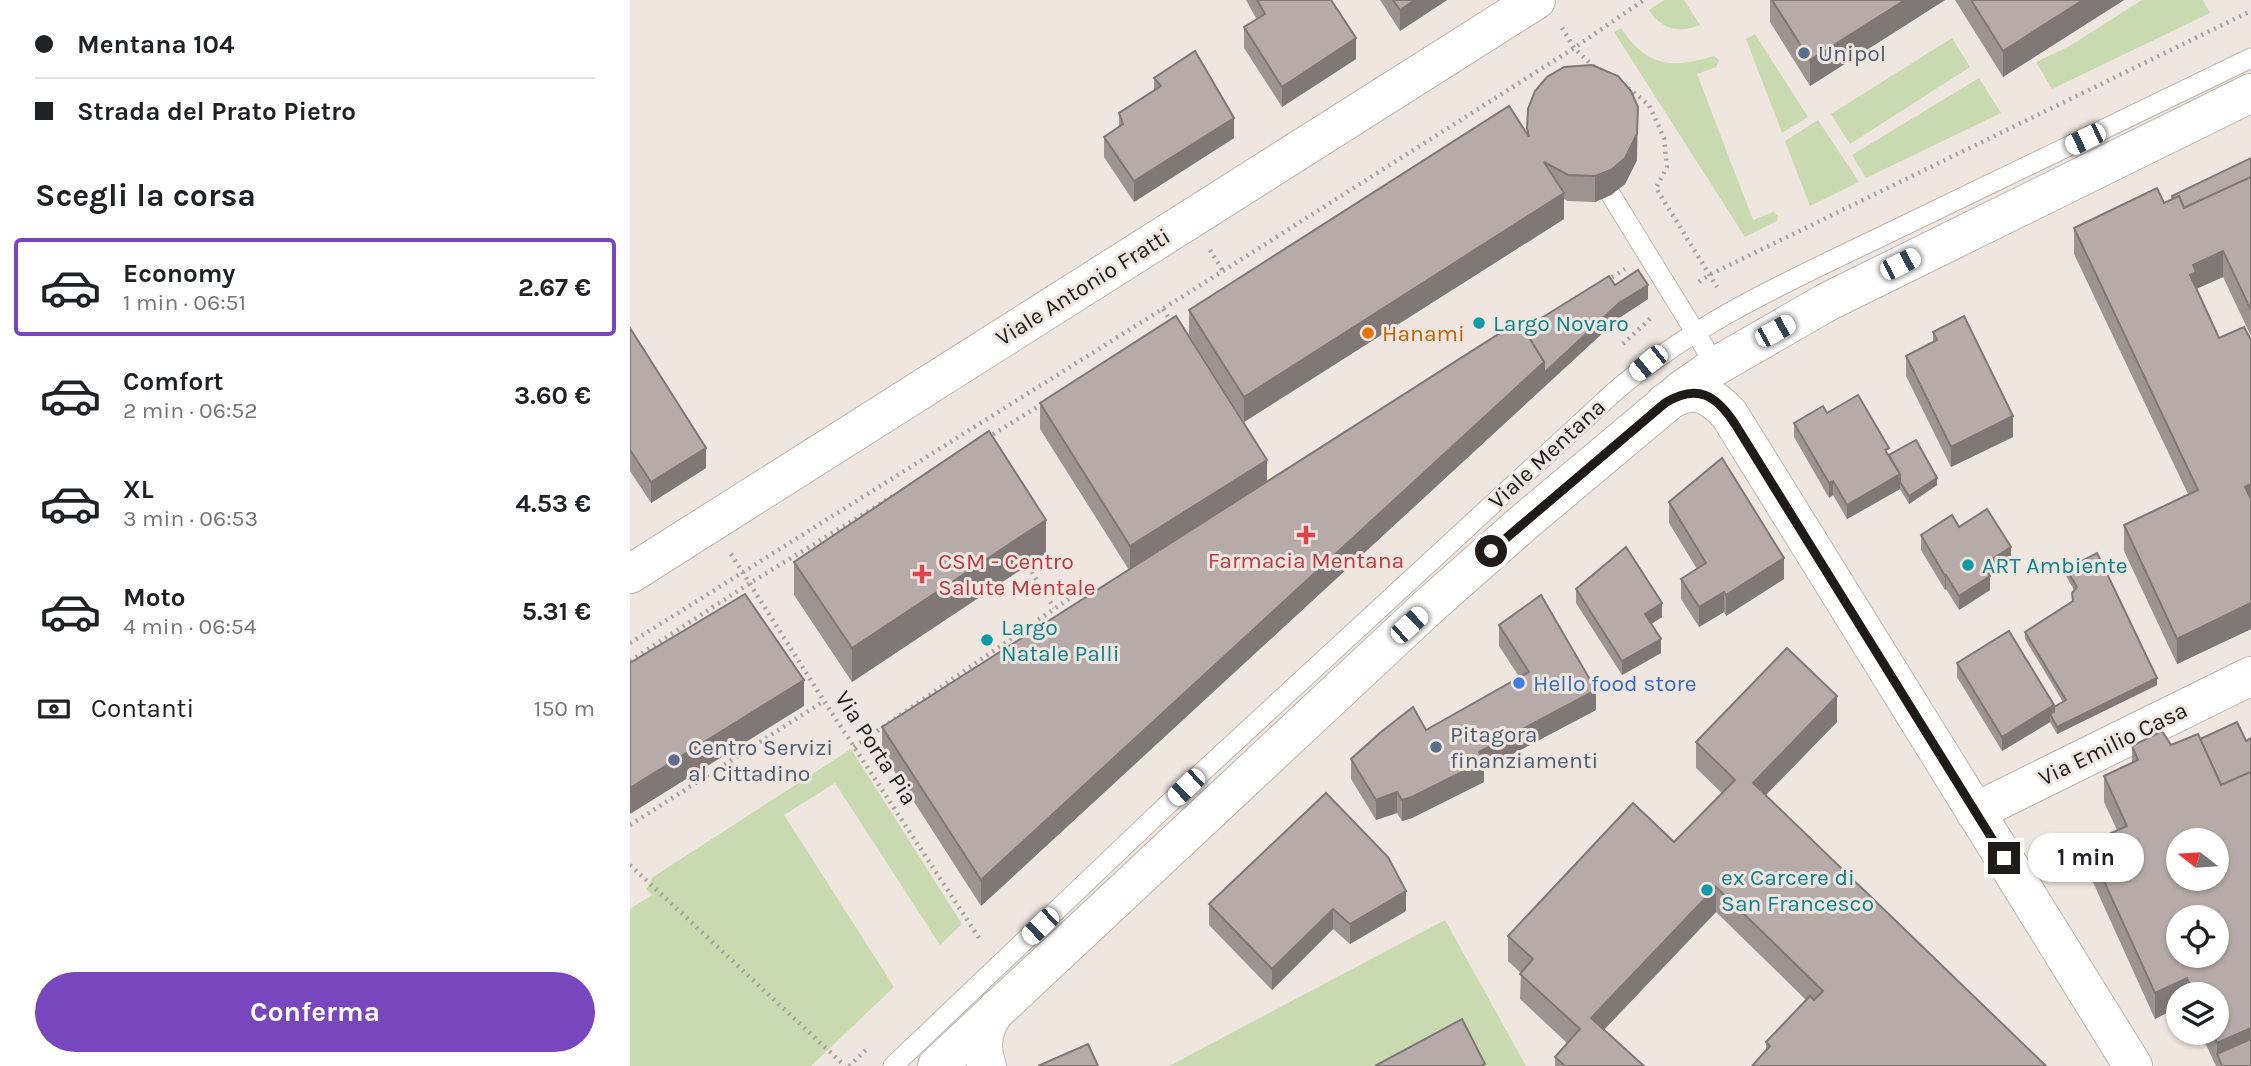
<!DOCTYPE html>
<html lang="it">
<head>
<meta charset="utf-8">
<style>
  body { margin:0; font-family:Karla,sans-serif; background:#f6f6f6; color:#202124; height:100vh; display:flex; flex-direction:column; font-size:26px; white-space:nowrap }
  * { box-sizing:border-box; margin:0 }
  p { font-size:23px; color:#757577 }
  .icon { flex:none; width:38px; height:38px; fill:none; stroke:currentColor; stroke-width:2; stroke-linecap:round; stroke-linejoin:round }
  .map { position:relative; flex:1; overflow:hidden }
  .sheet { display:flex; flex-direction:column; background:#fff; width:630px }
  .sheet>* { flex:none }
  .top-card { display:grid; align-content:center; height:154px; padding:0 35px; background:#fff }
  .needle { width:46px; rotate:287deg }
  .buttons { position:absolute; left:1536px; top:828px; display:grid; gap:14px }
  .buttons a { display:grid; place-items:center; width:63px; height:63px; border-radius:50%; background:#fff; box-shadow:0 2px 5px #0004; font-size:35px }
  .end { position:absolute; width:32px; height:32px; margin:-16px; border:9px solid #1e1b19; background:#fff; box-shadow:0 0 0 4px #fff }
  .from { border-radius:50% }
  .bubble { position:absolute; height:49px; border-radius:24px; background:#fff; box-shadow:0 2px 5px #0004; font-size:23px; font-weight:700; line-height:49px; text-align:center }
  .car { position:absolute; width:21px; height:42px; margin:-21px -10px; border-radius:9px; box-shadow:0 0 5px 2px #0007; background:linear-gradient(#fff 24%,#345 0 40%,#fff 0 76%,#345 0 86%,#fff 0) }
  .top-card b { display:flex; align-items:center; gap:24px; height:66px; font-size:26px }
  .top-card b+b { border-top:2px solid #e0e0e0 }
  .top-card i { width:18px; height:18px; background:#202124 }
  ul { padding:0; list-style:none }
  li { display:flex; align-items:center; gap:21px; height:98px; margin:0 14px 10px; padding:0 21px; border:4px solid transparent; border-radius:7px }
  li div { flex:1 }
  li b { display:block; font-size:26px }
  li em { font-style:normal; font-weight:700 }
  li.current { border-color:#7846bd }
  li>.icon { width:63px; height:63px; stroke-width:1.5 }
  h2 { padding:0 35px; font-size:32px; line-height:84px }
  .pay { display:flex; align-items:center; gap:18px; height:77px; padding:0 35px; font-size:26px }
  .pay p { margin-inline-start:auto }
  .button { display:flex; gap:14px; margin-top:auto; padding:14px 35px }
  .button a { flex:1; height:80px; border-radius:42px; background:#7846bd; color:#fff; font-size:28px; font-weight:700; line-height:80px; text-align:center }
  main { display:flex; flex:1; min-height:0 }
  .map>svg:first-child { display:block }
</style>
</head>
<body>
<main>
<section class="sheet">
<div class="top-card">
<b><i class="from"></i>Mentana 104</b>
<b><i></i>Strada del Prato Pietro</b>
</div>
<h2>Scegli la corsa</h2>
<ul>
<li class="current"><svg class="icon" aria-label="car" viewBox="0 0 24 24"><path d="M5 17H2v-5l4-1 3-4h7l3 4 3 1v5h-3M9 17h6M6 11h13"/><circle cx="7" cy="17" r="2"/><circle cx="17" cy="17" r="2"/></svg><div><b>Economy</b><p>1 min · 06:51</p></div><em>2.67 €</em></li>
<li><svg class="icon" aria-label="car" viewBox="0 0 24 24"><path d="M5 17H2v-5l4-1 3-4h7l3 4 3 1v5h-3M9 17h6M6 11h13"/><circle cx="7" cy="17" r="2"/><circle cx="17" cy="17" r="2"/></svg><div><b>Comfort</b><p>2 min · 06:52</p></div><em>3.60 €</em></li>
<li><svg class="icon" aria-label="car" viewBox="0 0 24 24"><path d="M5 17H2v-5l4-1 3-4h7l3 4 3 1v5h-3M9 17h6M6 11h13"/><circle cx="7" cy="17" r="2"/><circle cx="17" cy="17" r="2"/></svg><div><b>XL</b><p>3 min · 06:53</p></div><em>4.53 €</em></li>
<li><svg class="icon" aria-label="car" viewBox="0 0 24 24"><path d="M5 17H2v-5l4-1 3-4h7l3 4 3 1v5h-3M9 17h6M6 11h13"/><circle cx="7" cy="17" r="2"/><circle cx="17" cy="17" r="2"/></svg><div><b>Moto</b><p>4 min · 06:54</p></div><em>5.31 €</em></li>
</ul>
<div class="pay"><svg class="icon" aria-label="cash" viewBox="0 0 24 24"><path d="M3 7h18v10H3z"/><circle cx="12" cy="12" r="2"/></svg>Contanti<p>150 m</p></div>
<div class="button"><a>Conferma</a></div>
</section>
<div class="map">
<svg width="1621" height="1066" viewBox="0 0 1621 1066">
  <rect width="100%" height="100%" fill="#eee6df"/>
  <g fill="#cadab0">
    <path d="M1034,0H1054L1070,25C1049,34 1031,29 1019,10Z"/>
    <path d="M1512,0H1573L1580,13L1422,89L1406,62L1438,47Z"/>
    <path d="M991,28C1017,67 1041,69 1084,56L1089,60L1086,67L1067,74L1123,220L1143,212L1148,216L1147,221L1115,237L984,32Z"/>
    <path d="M1125,34L1178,117L1152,133L1116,39Z"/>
    <path d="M1322,38L1340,67L1220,144L1201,114Z"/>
    <path d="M1349,78L1371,113L1236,178L1222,155Z"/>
    <path d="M1188,120L1229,182L1180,206L1155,141Z"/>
    <path d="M221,749L332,924L310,945L205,783L154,815L264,987L181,1066H0V909L22,895L16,889L23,877Z"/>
    <path d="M815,920L896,1066H539Z"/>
  </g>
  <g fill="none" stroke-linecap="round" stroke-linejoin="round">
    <defs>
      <g id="lane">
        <path d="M981,195L1086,366"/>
        <path d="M263,1066L556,787L982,394C1065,321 1168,277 1267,229C1385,172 1503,115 1621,58"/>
      </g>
      <g id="street">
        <path d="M1035,403C1063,385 1078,392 1099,414L1503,1066"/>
        <path d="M1345,812L1621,676"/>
        <path d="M357,1066C349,1045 353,1025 368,1008"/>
      </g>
      <g id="secondary">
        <path d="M0,574L906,0"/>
        <path d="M307,1066L798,607L892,524L1053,389L1086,366L1197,302L1621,93"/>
      </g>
    </defs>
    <use href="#lane" stroke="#bdb5af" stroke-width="21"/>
    <use href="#street" stroke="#bdb5af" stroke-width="40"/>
    <use href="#secondary" stroke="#bdb5af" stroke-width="40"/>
    <g stroke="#a7a19c" stroke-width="4.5" stroke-dasharray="2 5" stroke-linecap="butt">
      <path d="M932,28L944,48L964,67"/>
      <path d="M998,88L1019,105L1034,138L1037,167L1026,188L1087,287"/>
      <path d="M580,250L593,271"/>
      <path d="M976,281L995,269"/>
      <path d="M1069,282L1079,275L1621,11"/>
      <path d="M533,309L542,323"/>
      <path d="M993,344L1023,316"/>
      <path d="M357,438L412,404"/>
      <path d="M101,554L194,701L351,941"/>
      <path d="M398,566L424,608"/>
      <path d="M0,643L593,271L944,48L1014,0"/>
      <path d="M0,661L120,583L263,496"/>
      <path d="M224,747L456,587L462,597"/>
      <path d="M0,825L194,701"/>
      <path d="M0,865L215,1066"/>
      <path d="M219,1066L237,1049"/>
    </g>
    <use href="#lane" stroke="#fff" stroke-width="19"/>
    <use href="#street" stroke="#fff" stroke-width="38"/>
    <use href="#secondary" stroke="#fff" stroke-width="38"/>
  </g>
  <g fill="#9d9391">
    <path d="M616,0H701L726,59L652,107L614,48V27L627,20Z"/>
    <path d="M750,0H817L770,31Z"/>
    <path d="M1140,0H1315L1180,86L1140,22Z"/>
    <path d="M1325,0H1494L1373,77Z"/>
    <path d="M524,78L604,138L504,202L474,157V137L489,126V113L524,91Z"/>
    <path d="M898,109L1007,160L995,184L981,195L965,202L938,201L934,199V219L614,422L559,335V310L897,133Z"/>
    <path d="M1621,158V336L1593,277L1566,289L1589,338L1621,340V629L1547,664L1494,551V525L1558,494L1444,254V228L1534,203L1542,199V196Z"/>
    <path d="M985,285L1018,299L989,318L351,906L252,752V727L499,570L410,429V403L637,482L894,329Z"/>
    <path d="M0,328L76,468L21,503L0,471Z"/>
    <path d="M1303,332L1383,437L1321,467L1276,376V356L1303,342Z"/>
    <path d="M1197,413L1259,455L1307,485L1279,504L1270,489L1217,519L1203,495L1199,498L1164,437V423Z"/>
    <path d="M1039,502L1154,579L1096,616L1094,612L1069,627L1051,599V579L1067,569L1039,523Z"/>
    <path d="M1329,527L1381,561L1360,575V590L1329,610L1316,589L1315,590L1291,550V535Z"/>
    <path d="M416,553L222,682L164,595V562Z"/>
    <path d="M1436,569L1527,685L1427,734L1420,722L1372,751L1327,677V663L1424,707L1433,702L1395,639V632L1442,601V593L1444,590L1436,576Z"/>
    <path d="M946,589L1032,617L1021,624L1031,653L992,675L946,603Z"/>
    <path d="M869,625L966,710L854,769V782L782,818L772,821L767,813L746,820L721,779V759L796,730L890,678L869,646Z"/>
    <path d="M1207,722L1136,795L1416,1066L1136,1051V1042L1176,1000L1086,912L974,1030L1014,1066H925V1057L937,1043L890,999L891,973L878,961V936L1044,842L1092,793L1066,768V742Z"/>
    <path d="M1532,731L1621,1066H1586L1570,1032H1587V994H1549L1525,1019L1457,869V844L1487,830L1474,802V776L1502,763V746Z"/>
    <path d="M579,904L776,911L720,944L703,929L642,990L579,925Z"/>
  </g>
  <g fill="#7f7876">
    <path d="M785,0H817L770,31V10Z"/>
    <path d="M1275,0H1315L1180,86V60Z"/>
    <path d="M1453,0H1494L1373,77V51Z"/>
    <path d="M726,38V59L652,107V87Z"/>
    <path d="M1008,107L1007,160L995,184L981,195L965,202V176Z"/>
    <path d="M604,118V138L504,202V181Z"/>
    <path d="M934,193V219L614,422V397Z"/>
    <path d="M1593,251V277L1566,289L1560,275L1563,265Z"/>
    <path d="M1018,285V299L989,318L351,906V880L914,362L989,303Z"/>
    <path d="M1383,416V437L1321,467V447Z"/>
    <path d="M76,448V468L21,503V482Z"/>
    <path d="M637,460V485L500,572V546Z"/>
    <path d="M1270,474V489L1217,519V505Z"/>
    <path d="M1307,478V485L1279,504V496Z"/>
    <path d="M1203,481V495L1199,498V483Z"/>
    <path d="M1621,484V510L1615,487Z"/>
    <path d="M416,520V553L222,682V648Z"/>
    <path d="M1381,547V561L1353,580V565Z"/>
    <path d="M1154,558V579L1096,616V595Z"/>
    <path d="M1316,575V589L1315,590V576Z"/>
    <path d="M1360,576V590L1329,610V596Z"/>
    <path d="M1094,592V612L1069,627V607Z"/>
    <path d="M1032,603V617L1015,628V614Z"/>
    <path d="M1621,603V629L1547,664V639Z"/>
    <path d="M1031,639V653L992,675V661Z"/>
    <path d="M1527,678V685L1427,734V727Z"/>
    <path d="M174,680V706L0,814V788Z"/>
    <path d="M966,690V710L854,769V782L782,818L772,821V800L849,752Z"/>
    <path d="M1207,696V722L1123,808V783Z"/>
    <path d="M1424,705V719L1420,714V722L1372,751V737Z"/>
    <path d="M767,792V813L746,820V800Z"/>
    <path d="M1086,887V912L961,1043V1018Z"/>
    <path d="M776,891V911L720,944V924Z"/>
    <path d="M703,909V929L642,990V969Z"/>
    <path d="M1557,978V994H1549V1007L1525,1019V993Z"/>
    <path d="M1621,1028V1053L1587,1054V1043Z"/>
  </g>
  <g fill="#b6aba9" stroke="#7f7876" stroke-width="2" fill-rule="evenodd">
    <path d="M627,0H701L726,38L652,87L614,27L635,14Z"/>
    <path d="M763,0H785L770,10Z"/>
    <path d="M1142,0H1275L1180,60Z"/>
    <path d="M1341,0H1453L1373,51Z"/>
    <path d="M565,51L604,118L504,181L474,137L493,124L489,113L531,86L524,78Z"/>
    <path d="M962,65L988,76L1001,91L1008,107L1007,134L995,158L981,170L965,176L938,175L914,162L934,193L614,397L559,310L879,106L899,137L897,128L898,109L905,91L917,77L934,67Z"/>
    <path d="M1621,158V177L1554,208L1549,196L1543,199L1542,196Z"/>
    <path d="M1621,177V310L1593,251L1563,265L1566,272L1560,275L1589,338L1614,327L1621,340V484L1615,487L1621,499V603L1547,639L1494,525L1568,490L1444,228L1527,188L1534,203L1549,196L1554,208Z"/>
    <path d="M1008,270L1018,285L989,303L914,373V362L894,329L979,276L985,285Z"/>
    <path d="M546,316L637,460L500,546L410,403Z"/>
    <path d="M1334,316L1383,416L1321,447L1276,356L1307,340L1303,332Z"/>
    <path d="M889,321L914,362L351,880L252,727Z"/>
    <path d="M0,328L76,448L21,482L0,450Z"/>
    <path d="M1228,395L1259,448L1255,450L1270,474L1217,505L1203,481L1199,483L1164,423L1193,406L1197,413Z"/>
    <path d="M359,431L416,520L222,648L164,562Z"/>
    <path d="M1286,440L1307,478L1279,496L1270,482V474L1259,455Z"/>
    <path d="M1092,458L1154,558L1096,595L1094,592L1069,607L1051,579L1076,563L1039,502Z"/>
    <path d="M1357,509L1381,547L1353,565L1360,576L1329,596L1316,575L1315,576L1291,535L1322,515L1329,527Z"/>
    <path d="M996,547L1032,603L1015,614L1031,639L992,661L946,589Z"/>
    <path d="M1467,553L1527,678L1427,727L1420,714L1424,712V707L1436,700L1395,632L1443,601L1442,593L1447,587L1436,569Z"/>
    <path d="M115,594L174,680L0,788V663Z"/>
    <path d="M911,595L966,690L849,752L854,761L782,797L772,800L767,792L746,800L721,759L751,732L783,707L796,730L899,672L869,625Z"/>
    <path d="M1379,631L1424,705L1372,737L1327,663Z"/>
    <path d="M1157,648L1207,696L1123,783L1416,1066H1122L1140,1046L1136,1042L1180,996L1184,1000L1193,991L1086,887L961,1018L1014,1066H935L925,1057L950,1029L890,974L903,959L878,936L1003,803L1044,842L1105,780L1066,742Z"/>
    <path d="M1607,722L1616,741L1621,738V772L1591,785L1570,739Z"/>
    <path d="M1532,731L1541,745L1568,734L1591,785L1621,772V1028L1587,1043L1582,1032H1587V994H1564L1557,978L1525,993L1457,844L1497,826L1474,776L1508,760L1502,746ZM1549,840H1587V878H1549ZM1549,917H1587V956H1549Z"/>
    <path d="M696,793L758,857L776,891L720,924L703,909L642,969L579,904Z"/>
    <path d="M832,1019L855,1064L851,1066H745Z"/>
    <path d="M1621,1039V1066H1592L1587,1054Z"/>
    <path d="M458,1044L468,1066H408Z"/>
  </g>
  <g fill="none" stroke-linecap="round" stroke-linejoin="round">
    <path stroke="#1e1b19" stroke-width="9" d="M861,551L1035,403C1067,383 1086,395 1105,424L1374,858"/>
  </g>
  <g fill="#5c6f8a" stroke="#eee6df" stroke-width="2.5">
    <circle cx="1174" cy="53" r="7"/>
    <circle cx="806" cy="747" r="7"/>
    <circle cx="44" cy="760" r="7"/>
  </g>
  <g fill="#0f9aa8" stroke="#eee6df" stroke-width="2.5">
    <circle cx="849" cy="323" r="7"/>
    <circle cx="1338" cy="565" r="7"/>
    <circle cx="357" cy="640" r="7"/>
    <circle cx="1077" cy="890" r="7"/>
  </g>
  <circle fill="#e8710a" stroke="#eee6df" stroke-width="2.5" cx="738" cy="333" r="7"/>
  <g fill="#e0444e" stroke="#eee6df" stroke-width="2.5">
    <path d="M672.5 524.5h7v7h7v7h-7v7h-7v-7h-7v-7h7z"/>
    <path d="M288.5 563.5h7v7h7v7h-7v7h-7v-7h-7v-7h7z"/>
  </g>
  <circle fill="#3f7fe0" stroke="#eee6df" stroke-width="2.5" cx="889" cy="683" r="7"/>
  <g text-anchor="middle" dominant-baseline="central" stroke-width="6" stroke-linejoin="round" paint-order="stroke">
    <g font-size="23" fill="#4e5e75" stroke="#eee6df" text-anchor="start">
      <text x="1188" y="53">Unipol</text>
      <text x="820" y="734">Pitagora<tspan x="820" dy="26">finanziamenti</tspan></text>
      <text x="58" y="747">Centro Servizi<tspan x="58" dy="26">al Cittadino</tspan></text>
    </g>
    <g font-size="23" fill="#1e1b19" stroke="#eee6df">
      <text transform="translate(453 287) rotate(-32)">Viale Antonio Fratti</text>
      <text transform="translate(917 454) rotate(-43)">Viale Mentana</text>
      <text transform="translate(1483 744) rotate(-26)">Via Emilio Casa</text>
      <text transform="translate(246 748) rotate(57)">Via Porta Pia</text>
    </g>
    <g font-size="23" fill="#0d838f" stroke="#eee6df" text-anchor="start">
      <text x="863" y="323">Largo Novaro</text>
      <text x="1352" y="565">ART Ambiente</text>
      <text x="371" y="627">Largo<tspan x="371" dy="26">Natale Palli</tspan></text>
      <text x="1091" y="877">ex Carcere di<tspan x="1091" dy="26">San Francesco</tspan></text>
    </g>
    <g font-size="23" fill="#c56008" stroke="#eee6df" text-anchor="start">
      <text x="752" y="333">Hanami</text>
    </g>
    <g font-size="23" fill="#be3a42" stroke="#eee6df">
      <text x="676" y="560">Farmacia Mentana</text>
      <text x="308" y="561" text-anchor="start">CSM - Centro<tspan x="308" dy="26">Salute Mentale</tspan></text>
    </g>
    <g font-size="23" fill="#366cbe" stroke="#eee6df" text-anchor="start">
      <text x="903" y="683">Hello food store</text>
    </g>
  </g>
</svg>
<div class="buttons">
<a><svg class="needle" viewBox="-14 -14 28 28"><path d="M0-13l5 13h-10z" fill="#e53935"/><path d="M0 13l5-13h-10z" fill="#757577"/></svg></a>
<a><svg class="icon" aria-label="locate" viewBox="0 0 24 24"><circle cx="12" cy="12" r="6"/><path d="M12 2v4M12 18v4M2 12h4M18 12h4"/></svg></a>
<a><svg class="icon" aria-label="layers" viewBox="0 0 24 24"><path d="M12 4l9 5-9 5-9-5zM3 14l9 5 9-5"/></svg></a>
</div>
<i class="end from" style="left:861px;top:551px"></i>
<i class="end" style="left:1374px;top:858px"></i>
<div class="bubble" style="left:1398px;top:833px;width:116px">1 min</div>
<i class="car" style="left:1455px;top:139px;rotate:244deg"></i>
<i class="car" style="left:1270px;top:264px;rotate:63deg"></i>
<i class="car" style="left:1145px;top:331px;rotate:61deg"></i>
<i class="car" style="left:1018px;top:363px;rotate:231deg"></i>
<i class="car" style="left:779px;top:625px;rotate:47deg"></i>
<i class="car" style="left:556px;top:787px;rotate:226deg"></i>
<i class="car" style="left:410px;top:926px;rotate:226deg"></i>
</div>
</main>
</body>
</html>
